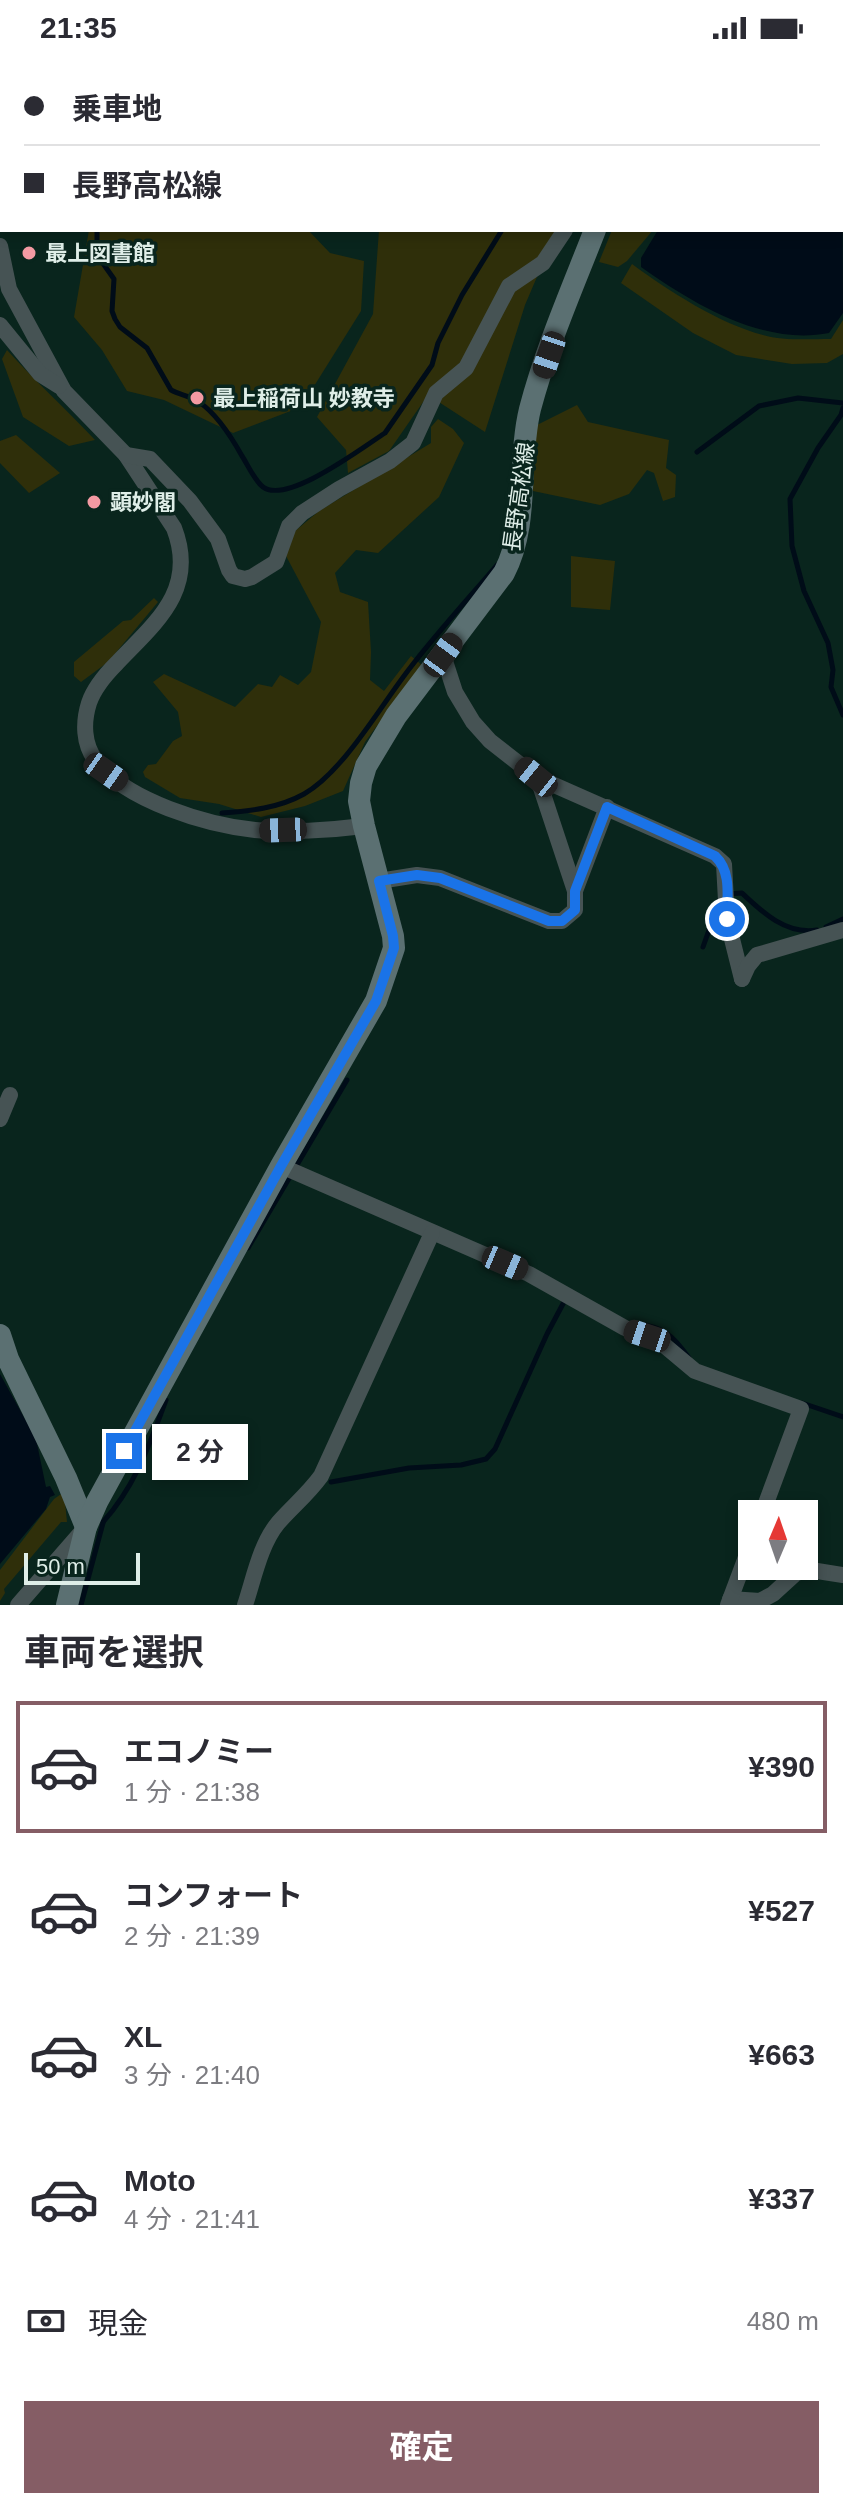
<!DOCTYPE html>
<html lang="ja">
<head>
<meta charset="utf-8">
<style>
  body { margin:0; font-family:Arial,"Noto Sans JP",sans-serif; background:#f7f7f7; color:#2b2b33; height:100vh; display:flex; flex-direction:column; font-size:30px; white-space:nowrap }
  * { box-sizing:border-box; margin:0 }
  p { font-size:26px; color:#7c7c81 }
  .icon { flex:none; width:44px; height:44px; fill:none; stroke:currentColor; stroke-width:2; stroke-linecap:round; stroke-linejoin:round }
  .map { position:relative; height:1549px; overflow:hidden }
  .details { display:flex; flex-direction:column; background:#fff; flex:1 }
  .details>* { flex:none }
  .banner { position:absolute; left:0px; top:0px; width:844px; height:176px; box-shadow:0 4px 12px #0003; display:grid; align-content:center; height:176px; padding:0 24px; background:#fff }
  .needle { width:52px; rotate:2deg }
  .fabs { position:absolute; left:738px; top:1444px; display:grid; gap:16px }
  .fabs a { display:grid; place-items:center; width:80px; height:80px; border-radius:0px; background:#fff; box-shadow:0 4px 12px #0003; font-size:40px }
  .scale { position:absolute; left:24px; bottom:20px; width:116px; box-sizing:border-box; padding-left:8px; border:4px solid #dfeee8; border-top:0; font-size:22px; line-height:28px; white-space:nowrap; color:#dfeee8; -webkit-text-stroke:6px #09251d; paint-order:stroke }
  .end { position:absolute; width:36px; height:36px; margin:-18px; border:10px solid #1a73e8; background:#fff; box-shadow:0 0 0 4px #fff }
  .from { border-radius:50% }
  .bubble { position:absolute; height:56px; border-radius:0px; background:#fff; box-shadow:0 4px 12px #0003; font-size:26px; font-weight:700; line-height:56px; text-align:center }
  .car { position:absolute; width:24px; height:48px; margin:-24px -12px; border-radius:10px; box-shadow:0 0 6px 2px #0007; background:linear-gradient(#222 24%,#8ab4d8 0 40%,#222 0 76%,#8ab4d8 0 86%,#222 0) }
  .banner b { display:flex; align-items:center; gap:28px; height:76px; font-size:30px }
  .banner b+b { border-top:2px solid #e1e1e2 }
  .banner i { width:20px; height:20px; background:#2b2b33 }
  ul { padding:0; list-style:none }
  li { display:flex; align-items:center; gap:24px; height:132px; margin:0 16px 12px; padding:0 8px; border:4px solid transparent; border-radius:0px }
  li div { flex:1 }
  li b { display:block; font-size:30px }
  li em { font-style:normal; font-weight:700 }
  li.active { border-color:#855d65 }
  li>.icon { width:72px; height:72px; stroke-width:1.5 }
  h2 { padding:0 24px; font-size:36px; line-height:96px }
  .pay { display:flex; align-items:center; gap:20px; height:88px; padding:0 24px; font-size:30px }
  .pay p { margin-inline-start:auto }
  .cta { display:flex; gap:16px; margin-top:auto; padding:16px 24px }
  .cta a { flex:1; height:92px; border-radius:0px; background:#855d65; color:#fff; font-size:32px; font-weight:700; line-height:92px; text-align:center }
  .status { display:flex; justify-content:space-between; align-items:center; height:56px; padding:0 40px; background:#fff; direction:ltr }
  .status svg { height:22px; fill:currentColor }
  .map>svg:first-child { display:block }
</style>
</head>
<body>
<div class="status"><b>21:35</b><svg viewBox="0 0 49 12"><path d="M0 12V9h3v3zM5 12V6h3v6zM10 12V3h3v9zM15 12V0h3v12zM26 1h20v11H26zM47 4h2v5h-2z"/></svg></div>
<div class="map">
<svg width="843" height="1549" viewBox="0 0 843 1549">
  <rect width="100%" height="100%" fill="#09251d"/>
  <g fill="#2f2f0a">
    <path d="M89,174H308L330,197L364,205L361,255L301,351L233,377L164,344L127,335L102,294L74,261Z"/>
    <path d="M379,174H557L525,249L485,376L428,339L389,395L348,417L346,394L317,361L373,258Z"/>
    <path d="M612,174H653L627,205L618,211L599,206Z"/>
    <path d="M632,208C667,234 720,268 763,279C783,285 809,283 831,283L843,264V298L827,307L792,308L736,299L693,277L621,227Z"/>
    <path d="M7,294C35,325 66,353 95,384L69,390L23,361L2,303Z"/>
    <path d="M577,349L588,366L669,384L666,412L676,419L675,441L663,445L654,417L647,414L629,438L600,449L533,435L535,370Z"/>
    <path d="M438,363L453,373L464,387L439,441L378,497L356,494L335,517L340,536L368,546L371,596L370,624L384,635L411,600L422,609L365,686L343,735L305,750L261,761L219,748L180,742L145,721L143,716L148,709L156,708L173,685L182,680L178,656L153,626L164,618L235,651L258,628L272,631L280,619L298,629L311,616L321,566L285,498L294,476L319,455L431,387V371Z"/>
    <path d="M16,379L60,417L29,437L0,407V385Z"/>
    <path d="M571,500L615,505L610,554L571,551Z"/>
    <path d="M154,542L158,546L108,606L81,626L74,620V606L123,565L131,564Z"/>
    <path d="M64,1436L67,1466H61L4,1533L5,1537L0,1545V1514L54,1443Z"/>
  </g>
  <g fill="#000c18">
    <path d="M842,22L843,257L829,277C762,290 694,248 641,211V202L658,174H842Z"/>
    <path d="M0,1318L36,1383L46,1431L50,1430L55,1439L50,1441L46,1453L0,1508Z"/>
  </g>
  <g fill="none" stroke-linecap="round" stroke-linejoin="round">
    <g stroke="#000c18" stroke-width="5">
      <path d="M81,0L84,2"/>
      <path d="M590,2L591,0"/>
      <path d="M97,174V199L114,223L112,255L115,263L120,271L147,292L171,334C180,339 191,340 199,346C217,358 232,382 242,400C248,409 254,424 263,431C287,449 363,391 385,377L432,309L438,287L462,239L502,174"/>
      <path d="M843,352L841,359L818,392L790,443L792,490L804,535L828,587L833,614L831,631L843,659"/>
      <path d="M697,396L759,350L798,342L843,347"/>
      <path d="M222,757C250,755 279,752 304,738C344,715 381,649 410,612C437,577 468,543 497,509"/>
      <path d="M727,838L742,837C762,856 786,879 817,874"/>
      <path d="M826,871L843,863"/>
      <path d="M703,891L720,843"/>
      <path d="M248,1192L347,1024"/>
      <path d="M633,1267C664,1271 672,1278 689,1302"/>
      <path d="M802,1347L843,1361"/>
      <path d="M331,1426L409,1412L461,1409L486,1403L495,1393L547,1278L565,1244"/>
      <path d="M103,1466C136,1429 149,1389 166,1344"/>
      <path d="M81,1549L103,1467"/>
    </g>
    <g stroke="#465354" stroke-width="16">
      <path d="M0,190L9,233L64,335L126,399L174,472C198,534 155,567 117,607C106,618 94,632 89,647C83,666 83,688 96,705C126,745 207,769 255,774C286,777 332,774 364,770"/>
      <path d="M0,269L40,318L59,330"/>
      <path d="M126,399L150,403L190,445L218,483L229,514L233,520L245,523L252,521L276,506L289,470L302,457L339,433L390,405L413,387L436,337L466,312L509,230L543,207L565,174"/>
      <path d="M443,599L455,636L473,666L490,685L536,721L715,800L724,808L727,863L742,923"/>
      <path d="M379,825L417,819L440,822L549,865H562L575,854V835L541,732L542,724"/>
      <path d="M575,835L607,751"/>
      <path d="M742,923L748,910L757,899L843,874"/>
      <path d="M0,1063L10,1039"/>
      <path d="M281,1110L529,1218L625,1272L658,1284L695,1315L801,1353L762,1458"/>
      <path d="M730,1543L760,1545L773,1538L796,1517L811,1514L843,1519"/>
      <path d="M18,1549L85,1472"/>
      <path d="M245,1549C254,1522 260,1489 278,1467C292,1451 308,1438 321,1420L432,1177"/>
      <path d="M728,1549L752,1485"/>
    </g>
    <g stroke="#5b7072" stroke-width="22">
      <path d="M677,2L678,0"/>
      <path d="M0,1279L8,1303L66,1422L86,1471"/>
      <path d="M67,1549L86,1471L97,1446L281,1110L376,945L394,892L393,880L364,770L359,745L361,727L366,710L396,660L504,517C530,467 517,406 530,353C546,292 572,233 595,174"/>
    </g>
  </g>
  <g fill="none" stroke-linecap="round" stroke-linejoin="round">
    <path stroke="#1a73e8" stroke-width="10" d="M124,1395L281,1110L376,945L394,892L393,880L379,825L417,819L440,822L549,865H562L575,854V835L607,751L715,800C732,816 727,841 727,863"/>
  </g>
  <g fill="#f49aa3" stroke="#09251d" stroke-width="3">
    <circle cx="29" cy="197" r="8"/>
    <circle cx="197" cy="342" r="8"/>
    <circle cx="94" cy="446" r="8"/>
  </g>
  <g text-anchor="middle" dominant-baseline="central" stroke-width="7" stroke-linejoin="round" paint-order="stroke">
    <g font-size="22" font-weight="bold" fill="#dfeee8" stroke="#09251d" text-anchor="start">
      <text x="45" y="197">最上図書館</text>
      <text x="213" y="342">最上稲荷山 妙教寺</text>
      <text x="110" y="446">顕妙閣</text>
    </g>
    <g font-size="22" fill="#dfeee8" stroke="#09251d">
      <text transform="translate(519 441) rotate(-82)">長野高松線</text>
    </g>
  </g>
</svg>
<div class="fabs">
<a><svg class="needle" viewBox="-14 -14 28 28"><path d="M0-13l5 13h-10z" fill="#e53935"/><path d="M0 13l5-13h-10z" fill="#7c7c81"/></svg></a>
</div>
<div class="scale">50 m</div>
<i class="end from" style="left:727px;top:863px"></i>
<i class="end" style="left:124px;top:1395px"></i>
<div class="bubble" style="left:152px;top:1368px;width:96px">2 分</div>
<i class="car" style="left:549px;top:299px;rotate:199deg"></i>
<i class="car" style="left:443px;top:599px;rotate:36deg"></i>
<i class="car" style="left:106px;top:716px;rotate:125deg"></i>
<i class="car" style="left:536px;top:721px;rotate:309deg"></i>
<i class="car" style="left:283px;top:774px;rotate:268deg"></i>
<i class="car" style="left:505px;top:1207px;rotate:113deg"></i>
<i class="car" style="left:647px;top:1280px;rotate:288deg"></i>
<div class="banner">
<b><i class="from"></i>乗車地</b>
<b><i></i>長野高松線</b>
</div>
</div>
<section class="details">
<h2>車両を選択</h2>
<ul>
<li class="active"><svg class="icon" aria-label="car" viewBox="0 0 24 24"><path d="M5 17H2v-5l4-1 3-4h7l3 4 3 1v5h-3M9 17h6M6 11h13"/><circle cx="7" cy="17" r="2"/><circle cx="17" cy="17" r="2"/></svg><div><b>エコノミー</b><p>1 分 · 21:38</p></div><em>¥390</em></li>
<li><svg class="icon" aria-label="car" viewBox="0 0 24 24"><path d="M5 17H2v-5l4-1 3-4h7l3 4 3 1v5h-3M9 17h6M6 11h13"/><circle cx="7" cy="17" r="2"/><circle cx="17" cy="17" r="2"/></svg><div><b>コンフォート</b><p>2 分 · 21:39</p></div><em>¥527</em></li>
<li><svg class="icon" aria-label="car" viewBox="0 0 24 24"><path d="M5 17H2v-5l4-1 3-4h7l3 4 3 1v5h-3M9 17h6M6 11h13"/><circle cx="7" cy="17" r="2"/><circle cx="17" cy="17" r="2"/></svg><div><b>XL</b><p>3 分 · 21:40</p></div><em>¥663</em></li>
<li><svg class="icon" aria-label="car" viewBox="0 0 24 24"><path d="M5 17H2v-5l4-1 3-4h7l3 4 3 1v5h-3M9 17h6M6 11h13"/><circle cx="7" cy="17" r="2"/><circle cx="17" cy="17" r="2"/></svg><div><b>Moto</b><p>4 分 · 21:41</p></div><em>¥337</em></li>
</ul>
<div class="pay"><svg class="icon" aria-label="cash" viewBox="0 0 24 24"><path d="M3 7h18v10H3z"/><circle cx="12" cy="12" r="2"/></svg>現金<p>480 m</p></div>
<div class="cta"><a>確定</a></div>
</section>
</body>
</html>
